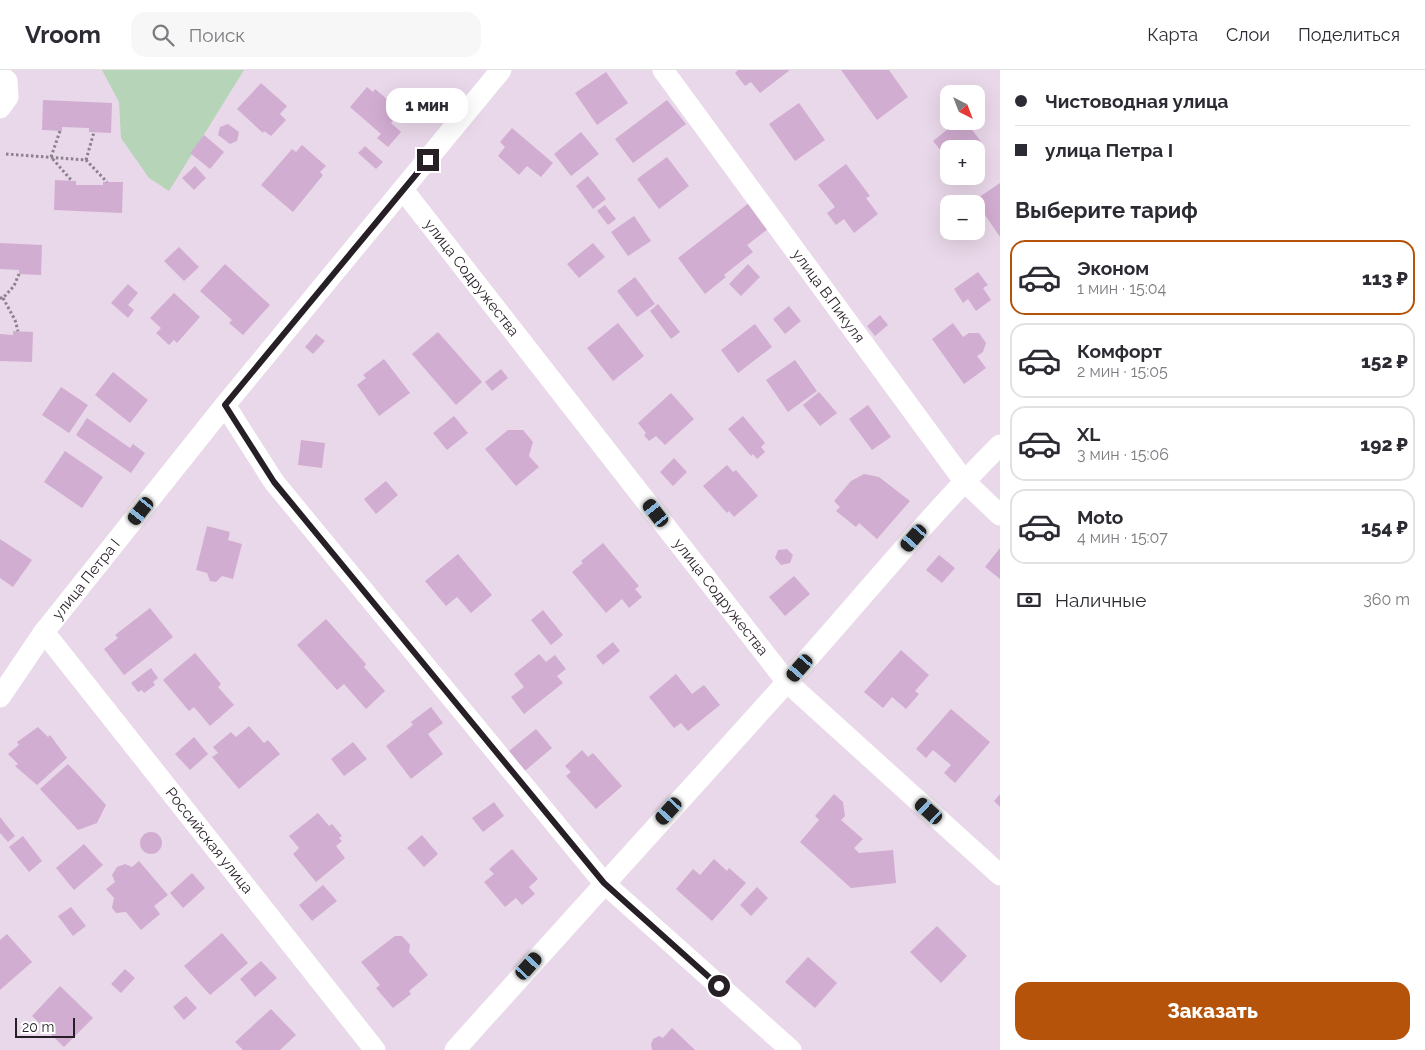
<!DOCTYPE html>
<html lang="ru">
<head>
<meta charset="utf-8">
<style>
  body { margin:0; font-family:Raleway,sans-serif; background:#f7f7f7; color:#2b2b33; height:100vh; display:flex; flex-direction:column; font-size:19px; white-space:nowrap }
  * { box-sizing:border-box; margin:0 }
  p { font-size:16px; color:#7c7c81 }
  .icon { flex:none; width:28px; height:28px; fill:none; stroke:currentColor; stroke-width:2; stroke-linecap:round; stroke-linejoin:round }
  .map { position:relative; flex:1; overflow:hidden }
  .side { display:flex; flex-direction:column; background:#fff; width:425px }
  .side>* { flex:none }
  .top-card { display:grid; align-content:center; height:110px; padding:0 15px; background:#fff }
  .needle { width:32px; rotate:138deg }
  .buttons { position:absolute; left:940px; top:15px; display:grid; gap:10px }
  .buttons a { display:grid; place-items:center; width:45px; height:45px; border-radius:10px; background:#fff; box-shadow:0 5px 20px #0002; font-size:25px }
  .scale { position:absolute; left:15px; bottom:12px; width:60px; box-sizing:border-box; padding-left:5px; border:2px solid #261f26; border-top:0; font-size:14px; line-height:18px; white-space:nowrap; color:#261f26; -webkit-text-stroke:4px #fff; paint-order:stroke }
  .end { position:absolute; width:22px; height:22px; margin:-11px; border:6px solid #261f26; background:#fff; box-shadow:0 0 0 2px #fff }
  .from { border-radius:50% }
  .bubble { position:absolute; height:35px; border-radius:15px; background:#fff; box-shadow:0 5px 20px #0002; font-size:16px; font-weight:800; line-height:35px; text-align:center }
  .car { position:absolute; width:15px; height:30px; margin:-15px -8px; border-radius:6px; box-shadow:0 0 4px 1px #0007; background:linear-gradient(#222 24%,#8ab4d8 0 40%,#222 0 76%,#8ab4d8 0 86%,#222 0) }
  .top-card b { display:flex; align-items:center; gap:18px; height:48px; font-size:19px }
  .top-card b+b { border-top:1px solid #e1e1e2 }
  .top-card i { width:12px; height:12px; background:#2b2b33 }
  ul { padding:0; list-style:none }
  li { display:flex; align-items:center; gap:15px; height:75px; margin:0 10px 8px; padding:0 5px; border:2px solid #e1e1e2; border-radius:15px }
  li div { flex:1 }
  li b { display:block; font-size:19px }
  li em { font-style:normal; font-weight:800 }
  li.on { border-color:#b45309 }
  li>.icon { width:45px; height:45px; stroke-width:1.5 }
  h2 { padding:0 15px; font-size:22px; line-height:60px }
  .pay { display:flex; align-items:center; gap:12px; height:55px; padding:0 15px; font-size:19px }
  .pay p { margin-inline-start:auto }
  .primary-button { display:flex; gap:10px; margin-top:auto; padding:10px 15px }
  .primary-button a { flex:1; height:58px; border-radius:15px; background:#b45309; color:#fff; font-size:20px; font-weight:800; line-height:58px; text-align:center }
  header { display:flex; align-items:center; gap:30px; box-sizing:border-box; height:70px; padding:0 25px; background:#fff; border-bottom:1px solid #e1e1e2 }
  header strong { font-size:24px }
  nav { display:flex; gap:28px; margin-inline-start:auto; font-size:18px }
  .search { width:350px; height:45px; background:#f7f7f7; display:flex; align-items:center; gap:12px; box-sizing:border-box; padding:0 18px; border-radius:15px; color:#7c7c81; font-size:19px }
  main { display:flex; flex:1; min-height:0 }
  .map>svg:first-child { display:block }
</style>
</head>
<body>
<header>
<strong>Vroom</strong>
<div class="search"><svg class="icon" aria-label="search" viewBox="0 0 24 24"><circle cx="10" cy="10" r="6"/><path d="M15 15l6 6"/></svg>Поиск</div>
<nav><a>Карта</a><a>Слои</a><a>Поделиться</a></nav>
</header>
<main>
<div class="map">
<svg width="1000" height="980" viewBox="0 0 1000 980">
  <rect width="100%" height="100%" fill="#e9d8e9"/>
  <path fill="#b6d5b8" d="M102,0H244L169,121L149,108L121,68L119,32Z"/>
  <g fill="#d2add2">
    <path d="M738,0H790L760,23L751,12L745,16L735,3Z"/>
    <path d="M841,0H889L908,27L877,50Z"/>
    <path d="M606,2L628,33L597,55L575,23Z"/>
    <path d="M261,13L287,36L280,44L286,50L271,66L264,61L263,63L237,39Z"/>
    <path d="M367,17L373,22L375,19L401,41L391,53L401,62L388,77L377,68L381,64L350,37Z"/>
    <path d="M43,30L112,33L111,63L89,62V58L62,57V61L42,60Z"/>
    <path d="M667,30L686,54L633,93L615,69Z"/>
    <path d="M799,33L825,70L795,91L769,54Z"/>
    <path d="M958,51H965L983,74L976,80L949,79V91L933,71Z"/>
    <path d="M228,54L239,62L237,71L230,74L218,65L220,57Z"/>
    <path d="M512,58L553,93L541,107L527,96L519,105L498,86L505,77L500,72Z"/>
    <path d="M581,62L599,84L571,106L554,84Z"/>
    <path d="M204,65L224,82L210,99L190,83Z"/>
    <path d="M302,75L326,96L320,102L323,105L293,142L261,115L292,79L296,82Z"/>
    <path d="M365,76L383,92L376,99L358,83Z"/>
    <path d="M667,87L689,116L659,139L637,109Z"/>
    <path d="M846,94L870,126L866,128L878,144L854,163L844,149L836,155L827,143L835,137L818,115Z"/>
    <path d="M195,96L206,108L194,120L182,108Z"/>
    <path d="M588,106L606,129L593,139L576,116Z"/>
    <path d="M55,110L76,111V115H103V112H123L122,143L54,140Z"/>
    <path d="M1000,113V167L975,130Z"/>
    <path d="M749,133L768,159L747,175L753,182L724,205L726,207L705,224L678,188Z"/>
    <path d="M605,135L616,149L608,155L597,141Z"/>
    <path d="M634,146L651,171L628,186L611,162Z"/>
    <path d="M0,173L42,175L41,205L19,204V200L0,199Z"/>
    <path d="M593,173L605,187L579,208L567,194Z"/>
    <path d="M179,177L199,197L184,211L164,191Z"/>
    <path d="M225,194L270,235L243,265L229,253L232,250L200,221Z"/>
    <path d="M748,194L760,207L741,226L729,214Z"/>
    <path d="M978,202L988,215L983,218L991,230L976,241L968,229L963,233L954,219Z"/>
    <path d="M635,207L655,234L637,247L617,221Z"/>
    <path d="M128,214L138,223L128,235L134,240L128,248L111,233Z"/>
    <path d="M174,223L200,247L177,273L174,270L169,275L156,263L161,258L150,248Z"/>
    <path d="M658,234L680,262L671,269L650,241Z"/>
    <path d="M789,236L801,251L785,264L773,249Z"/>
    <path d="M880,245L888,255L875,266L867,256Z"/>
    <path d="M618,253L644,286L613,311L587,278Z"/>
    <path d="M953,253L963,267L969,263H979L986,273L983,282L977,286L986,298L964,314L932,269Z"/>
    <path d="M755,254L772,277L738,303L721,280Z"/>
    <path d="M13,261L33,262L32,292L0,291V264L13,265Z"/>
    <path d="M438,262L482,312L456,335L412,284Z"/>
    <path d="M316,264L325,271L313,284L305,277Z"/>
    <path d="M384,289L410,323L379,346L357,315L366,308L363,305Z"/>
    <path d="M795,290L817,321L788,342L766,310Z"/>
    <path d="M501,299L508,308L492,321L485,312Z"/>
    <path d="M113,302L148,330L130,353L95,325Z"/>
    <path d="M61,317L88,335L69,363L42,345Z"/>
    <path d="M819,322L837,343L820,356L803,335Z"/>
    <path d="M671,323L694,349L665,375L656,366L649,371L644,365L646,363L638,353Z"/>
    <path d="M868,335L891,367L872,380L849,349Z"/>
    <path d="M454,346L468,363L447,380L433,363Z"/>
    <path d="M743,346L765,373L761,377L765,382L757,389L753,384L751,386L728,359Z"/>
    <path d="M87,348L130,378L133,374L145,383L131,403L76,365Z"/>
    <path d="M508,360H523L533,372L529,386L539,397L516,416L485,379Z"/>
    <path d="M301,370L325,373L322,398L298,395Z"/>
    <path d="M65,381L103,407L82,438L44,412Z"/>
    <path d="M674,388L687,402L673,416L660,402Z"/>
    <path d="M727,395L733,402L736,400L758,426L734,447L729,441L727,443L703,416Z"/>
    <path d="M864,404L879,407L910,431L877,469L859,453L856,457L836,441L840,437L834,431L851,411Z"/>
    <path d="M386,411L398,425L376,444L364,429Z"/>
    <path d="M207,456L230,462L228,470L242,474L233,509L222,506L216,512L210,511L207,503L196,500Z"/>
    <path d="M0,469L32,490L13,517L0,508Z"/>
    <path d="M603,473L639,516L635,519L642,527L629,538L622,529L606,543L572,502L583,493L581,491Z"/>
    <path d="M1000,478V509L985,497Z"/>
    <path d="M787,479L793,485L790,493L781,495L775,488L778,480Z"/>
    <path d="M458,484L492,525L471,543L457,527L446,536L425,511Z"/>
    <path d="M939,485L955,498L942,513L926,500Z"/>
    <path d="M794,506L810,524L785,546L769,527Z"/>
    <path d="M150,538L173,567L124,605L104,579L118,568L115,565Z"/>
    <path d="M543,540L563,565L551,575L531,550Z"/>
    <path d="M326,549L366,594L364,597L385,621L366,639L344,614L337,620L297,575Z"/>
    <path d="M613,572L620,581L603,595L596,586Z"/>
    <path d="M901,580L929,605L915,621L919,624L906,639L892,627L883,638L864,622Z"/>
    <path d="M195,583L221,614L218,617L234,635L210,656L194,637L189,641L163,610Z"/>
    <path d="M539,584L546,592L555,585L566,599L557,606L563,613L524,644L511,627L524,617L514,604Z"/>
    <path d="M151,598L158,608L153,612L155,615L144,623L142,620L138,622L131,613Z"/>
    <path d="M676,604L692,624L704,615L720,635L688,661L681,653L674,658L649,627Z"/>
    <path d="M431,637L443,653L428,664L443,684L411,709L386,676L413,655L411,652Z"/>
    <path d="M951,639L990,672L955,713L944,703L951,695L933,680L926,688L916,679Z"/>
    <path d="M249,656L264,673L268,670L280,684L239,719L212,687L218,683L213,677L231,662L236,667Z"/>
    <path d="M38,657L48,667L50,665L67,688L37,715L15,696L18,694L8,684L19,675L17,672Z"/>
    <path d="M536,659L552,678L520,705L504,685Z"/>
    <path d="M194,667L208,684L190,700L175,684Z"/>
    <path d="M353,672L367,689L344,706L331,689Z"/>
    <path d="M582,680L588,687L593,683L622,716L596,739L566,706L571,702L565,696Z"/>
    <path d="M68,694L106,735L97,753L78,760L40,719Z"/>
    <path d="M834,724L843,732L845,746L841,750L863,769L854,778L859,783L893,780L896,813L851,818L800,772L819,750L815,746Z"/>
    <path d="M1000,724V737L994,731Z"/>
    <path d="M494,732L504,746L483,762L472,748Z"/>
    <path d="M318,743L329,756L332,754L342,766L339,768L342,771L336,776L345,788L316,812L293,784L299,778L289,766Z"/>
    <path d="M0,747L15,766L8,772L0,763Z"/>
    <circle cx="151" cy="773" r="11"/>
    <path d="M422,765L438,784L424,797L407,778Z"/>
    <path d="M23,766L42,791L29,802L9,777Z"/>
    <path d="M84,774L103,795L74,820L56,798Z"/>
    <path d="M512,779L538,809L529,817L535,824L522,835L516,828L505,837L484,812L494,804L489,799Z"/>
    <path d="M714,789L727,801L729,798L746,813L712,851L676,819L693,799L700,805Z"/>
    <path d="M139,791L168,825L154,836L160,844L141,860L126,842L116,843L112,838L114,828L106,819L115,812L112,805L117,797L125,794L132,797Z"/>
    <path d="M192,803L205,818L183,838L170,823Z"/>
    <path d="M323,815L337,831L312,851L299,835Z"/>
    <path d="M757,817L768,828L751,846L740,835Z"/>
    <path d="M71,837L86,856L73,866L58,846Z"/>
    <path d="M937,856L967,886L941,913L910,882Z"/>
    <path d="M222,863L248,893L210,925L184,896Z"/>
    <path d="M7,864L32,892L0,920V870Z"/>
    <path d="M395,866H402L410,875L409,882L428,905L409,921L411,924L393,938L376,918L380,915L361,892Z"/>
    <path d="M808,887L837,913L815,938L785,912Z"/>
    <path d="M261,891L277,908L255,927L240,909Z"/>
    <path d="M125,899L135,908L121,923L111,914Z"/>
    <path d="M60,916L93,948L64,977L32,946Z"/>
    <path d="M186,926L197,938L184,950L173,937Z"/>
    <path d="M271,939L296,965L280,980H243L235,972Z"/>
    <path d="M672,958L695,980H652L651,974L653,969L659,966L663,968Z"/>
  </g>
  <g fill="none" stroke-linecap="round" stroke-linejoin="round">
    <g stroke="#8c808c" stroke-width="3" stroke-dasharray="2.5 2.5" stroke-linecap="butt">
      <path d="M60,61L51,87L72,111"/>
      <path d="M6,84L86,90L107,112"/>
      <path d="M86,90L94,62"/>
      <path d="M0,228H3L14,216L19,204"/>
      <path d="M3,228L15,250L18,261"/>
    </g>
    <g stroke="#fff" stroke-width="21">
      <path id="s1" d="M663,0L964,411L1000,445"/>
      <path d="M0,5L7,11L8,27L0,38"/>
      <path id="s2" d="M404,121L787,612L1000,805"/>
      <path d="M225,335L274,412L604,813L791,980"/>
      <path id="s3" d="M44,562L375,980"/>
      <path id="s4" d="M0,627L44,562L225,335L501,0"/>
      <path d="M455,980C565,857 676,735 787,612C858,533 925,450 1000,375"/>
    </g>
  </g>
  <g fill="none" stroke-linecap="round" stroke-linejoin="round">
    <path stroke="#261f26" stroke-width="6" d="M428,90L225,335L274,412L604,813L719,916"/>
  </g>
  <g text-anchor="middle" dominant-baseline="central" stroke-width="4" stroke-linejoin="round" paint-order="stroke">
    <g font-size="15" fill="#261f26" stroke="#fff">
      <text stroke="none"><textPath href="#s2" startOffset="110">улица Содружества</textPath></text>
      <text stroke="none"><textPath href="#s1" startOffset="280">улица В.Пикуля</textPath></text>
      <text stroke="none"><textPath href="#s4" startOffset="146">улица Петра I</textPath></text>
      <text stroke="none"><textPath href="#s2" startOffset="515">улица Содружества</textPath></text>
      <text stroke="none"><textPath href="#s3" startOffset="266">Российская улица</textPath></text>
    </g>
  </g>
</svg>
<div class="buttons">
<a><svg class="needle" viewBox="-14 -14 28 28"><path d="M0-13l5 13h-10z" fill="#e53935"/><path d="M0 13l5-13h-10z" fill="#7c7c81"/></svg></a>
<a>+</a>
<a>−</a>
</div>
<div class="scale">20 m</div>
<i class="end from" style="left:719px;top:916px"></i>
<i class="end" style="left:428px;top:90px"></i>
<div class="bubble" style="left:386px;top:18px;width:82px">1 мин</div>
<i class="car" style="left:141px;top:441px;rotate:218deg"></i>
<i class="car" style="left:656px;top:443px;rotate:322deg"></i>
<i class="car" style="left:914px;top:468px;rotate:221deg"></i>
<i class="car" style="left:800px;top:598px;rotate:221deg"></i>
<i class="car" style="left:669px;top:741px;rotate:222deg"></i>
<i class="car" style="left:929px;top:741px;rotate:312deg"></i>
<i class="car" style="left:529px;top:896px;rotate:42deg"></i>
</div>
<section class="side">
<div class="top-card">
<b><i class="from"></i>Чистоводная улица</b>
<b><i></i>улица Петра I</b>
</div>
<h2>Выберите тариф</h2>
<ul>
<li class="on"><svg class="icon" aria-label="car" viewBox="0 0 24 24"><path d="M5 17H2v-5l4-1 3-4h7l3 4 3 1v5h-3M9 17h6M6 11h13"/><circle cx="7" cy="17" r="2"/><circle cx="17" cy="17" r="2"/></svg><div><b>Эконом</b><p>1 мин · 15:04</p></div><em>113 ₽</em></li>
<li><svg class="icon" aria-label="car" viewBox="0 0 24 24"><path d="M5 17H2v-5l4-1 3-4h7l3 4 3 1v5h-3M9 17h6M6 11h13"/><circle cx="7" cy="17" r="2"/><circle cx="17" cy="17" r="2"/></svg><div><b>Комфорт</b><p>2 мин · 15:05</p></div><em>152 ₽</em></li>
<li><svg class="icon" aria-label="car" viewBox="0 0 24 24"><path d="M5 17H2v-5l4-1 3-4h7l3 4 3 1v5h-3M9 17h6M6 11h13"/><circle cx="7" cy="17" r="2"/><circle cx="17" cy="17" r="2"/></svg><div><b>XL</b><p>3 мин · 15:06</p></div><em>192 ₽</em></li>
<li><svg class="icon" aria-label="car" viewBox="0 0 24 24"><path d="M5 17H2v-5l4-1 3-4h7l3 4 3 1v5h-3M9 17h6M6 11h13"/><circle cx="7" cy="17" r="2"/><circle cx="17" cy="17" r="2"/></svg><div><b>Moto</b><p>4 мин · 15:07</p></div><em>154 ₽</em></li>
</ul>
<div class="pay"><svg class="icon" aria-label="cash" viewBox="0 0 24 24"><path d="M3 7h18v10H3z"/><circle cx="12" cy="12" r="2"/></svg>Наличные<p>360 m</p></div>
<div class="primary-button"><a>Заказать</a></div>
</section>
</main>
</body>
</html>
